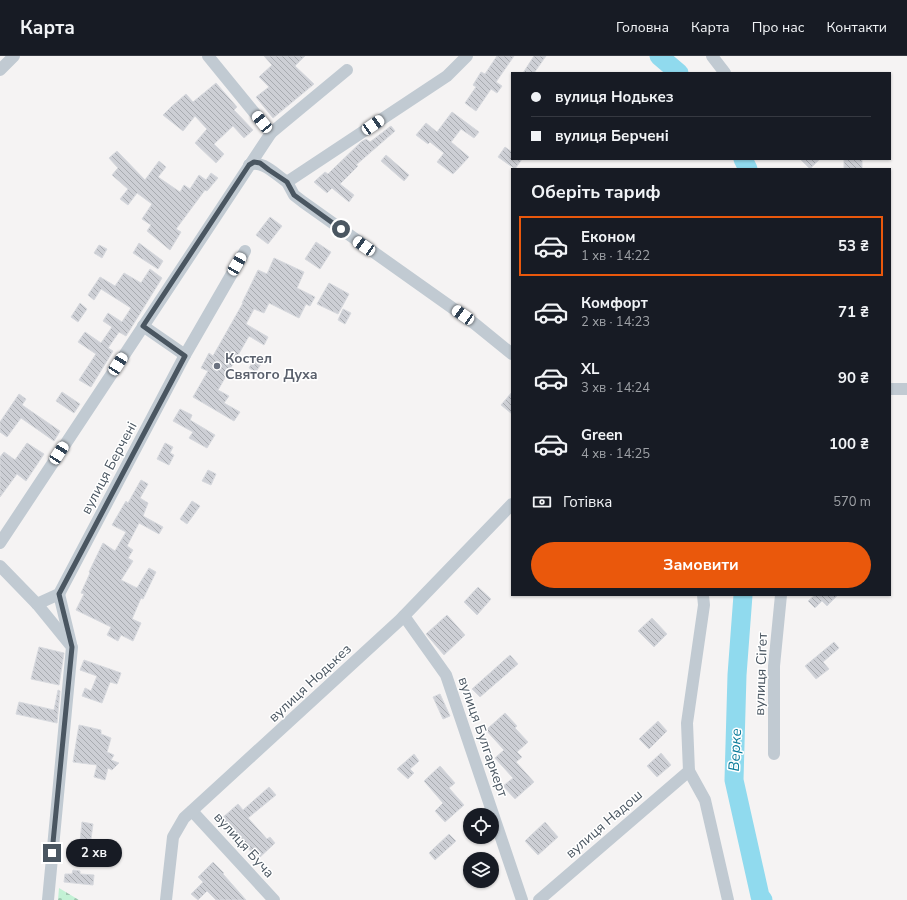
<!DOCTYPE html>
<html lang="uk">
<head>
<meta charset="utf-8">
<style>
  body { margin:0; font-family:"Nunito Sans",sans-serif; background:#20242c; color:#f1f3f6; height:100vh; display:flex; flex-direction:column; font-size:15px; white-space:nowrap }
  * { box-sizing:border-box; margin:0 }
  p { font-size:13px; color:#9ea1a6 }
  .icon { flex:none; width:22px; height:22px; fill:none; stroke:currentColor; stroke-width:2; stroke-linecap:round; stroke-linejoin:round }
  .map { position:relative; flex:1; overflow:hidden }
  .sheet { position:absolute; left:511px; top:112px; width:380px; height:428px; display:flex; flex-direction:column; background:#171b24; border-radius:0px; box-shadow:0 1px 3px #0004 }
  .sheet>* { flex:none }
  .guide { position:absolute; left:511px; top:16px; width:380px; height:88px; border-radius:0px; box-shadow:0 1px 3px #0004; display:grid; align-content:center; height:88px; padding:0 20px; background:#171b24 }
  .controls { position:absolute; left:463px; top:752px; display:grid; gap:8px }
  .controls a { display:grid; place-items:center; width:36px; height:36px; border-radius:50%; background:#171b24; box-shadow:0 1px 3px #0004; font-size:20px }
  .end { position:absolute; width:18px; height:18px; margin:-9px; border:5px solid #4a5661; background:#fff; box-shadow:0 0 0 2px #fff }
  .from { border-radius:50% }
  .bubble { position:absolute; height:28px; border-radius:14px; background:#171b24; box-shadow:0 1px 3px #0004; font-size:13px; font-weight:700; line-height:28px; text-align:center }
  .car { position:absolute; width:12px; height:24px; margin:-12px -6px; border-radius:5px; box-shadow:0 0 3px 1px #0007; background:linear-gradient(#fff 24%,#345 0 40%,#fff 0 76%,#345 0 86%,#fff 0) }
  .guide b { display:flex; align-items:center; gap:14px; height:38px; font-size:15px }
  .guide b+b { border-top:1px solid #363941 }
  .guide i { width:10px; height:10px; background:#f1f3f6 }
  ul { padding:0; list-style:none }
  li { display:flex; align-items:center; gap:12px; height:60px; margin:0 8px 6px; padding:0 12px; border:2px solid transparent; border-radius:0px }
  li div { flex:1 }
  li b { display:block; font-size:15px }
  li em { font-style:normal; font-weight:700 }
  li.current { border-color:#ea580c }
  li>.icon { width:36px; height:36px; stroke-width:1.5 }
  h2 { padding:0 20px; font-size:18px; line-height:48px }
  .pay { display:flex; align-items:center; gap:10px; height:44px; padding:0 20px; font-size:15px }
  .pay p { margin-inline-start:auto }
  .cta { display:flex; gap:8px; margin-top:auto; padding:8px 20px }
  .cta a { flex:1; height:46px; border-radius:24px; background:#ea580c; color:#fff; font-size:16px; font-weight:700; line-height:46px; text-align:center }
  header { display:flex; align-items:center; gap:24px; box-sizing:border-box; height:56px; padding:0 20px; background:#171b24; border-bottom:1px solid #363941 }
  header strong { font-size:19px }
  nav { display:flex; gap:22px; margin-inline-start:auto; font-size:14px }
  .map>svg:first-child { display:block }
</style>
</head>
<body>
<header>
<strong>Карта</strong>
<nav><a>Головна</a><a>Карта</a><a>Про нас</a><a>Контакти</a></nav>
</header>
<div class="map">
<svg width="907" height="844" viewBox="0 0 907 844">
  <defs>
    <pattern id="cemetery-stones" width="16" height="16" patternUnits="userSpaceOnUse"><rect width="16" height="16" fill="#c3f1d5"/><path d="M2 7V4a2 2 0 0 1 4 0v3zM10 15v-3a2 2 0 0 1 4 0v3z" fill="#a0c6b0"/></pattern>
    <pattern id="building-back-hatch" width="6" height="6" patternUnits="userSpaceOnUse"><rect width="6" height="6" fill="#cdcfd5"/><path d="M-1 5l2 2M0 0l6 6M5-1l2 2" fill="none" stroke="#a8abb0"/></pattern>
  </defs>
  <rect width="100%" height="100%" fill="#f5f3f3"/>
  <path fill="url(#cemetery-stones)" d="M59,832L79,844H58Z"/>
  <g fill="none" stroke-linecap="round" stroke-linejoin="round">
    <g stroke="#90daee" stroke-width="19">
      <path d="M659,0L679,17"/>
      <path d="M743,103L748,113"/>
      <path d="M743,539L737,619L734,724L760,840L763,844"/>
    </g>
  </g>
  <g fill="url(#building-back-hatch)" stroke="#d7d9de">
    <path d="M264,0H305L295,10L314,28L273,62L256,41L269,31L259,21L272,9Z"/>
    <path d="M497,0H514L496,26L502,30L497,37L491,33L476,55L465,47L476,31L473,29L481,16L485,18Z"/>
    <path d="M534,0H546L534,17H523Z"/>
    <path d="M216,27L237,51L234,54L253,74L244,82L233,70L214,88L224,98L216,107L195,87L207,73L195,60L183,75L163,59L171,51L186,38L193,46Z"/>
    <path d="M452,56L479,76L474,82L461,73L451,86L469,101L453,118L437,106L444,97L430,86L428,88L416,79L426,67L437,76Z"/>
    <path d="M391,70L395,75L356,109L358,110L340,128L354,139L349,146L332,132L327,137L314,126L325,116L328,118L361,86L366,83L370,86Z"/>
    <path d="M505,91L512,96V103H522L515,113L498,101Z"/>
    <path d="M117,95L145,124L159,105L166,111L158,121L180,136L184,129L190,133L199,119L206,124L211,117L218,122L207,135L205,134L176,173L181,176L170,194L147,175L151,169L142,163L152,148L137,137L128,149L120,143L128,133L112,119L118,112L109,102Z"/>
    <path d="M386,99L409,119L404,125L381,105Z"/>
    <path d="M800,103H820L810,113Z"/>
    <rect x="844" y="103" width="18" height="10"/>
    <path d="M270,161L282,170L268,188L256,179Z"/>
    <path d="M316,186L331,196L320,213L305,203Z"/>
    <path d="M139,187L163,205L158,213L133,197Z"/>
    <path d="M99,189L107,193L102,202L94,197Z"/>
    <path d="M274,202L304,216L297,232L315,241L310,250L306,248L299,262L269,247L264,257L254,253L246,268L268,281L264,289L249,280L218,334L229,340L224,347L240,356L234,365L193,341L208,315L201,312L209,297L213,300L243,247H242L258,214L267,218Z"/>
    <path d="M150,213L162,222L126,280L119,276L108,292L113,295L91,331L79,324L96,298L78,286L85,276L101,287L112,271L103,265L108,257L122,266L131,252L101,233L94,244L88,239L100,221L115,230L124,217L141,227Z"/>
    <path d="M329,227L349,238L338,258L317,248Z"/>
    <path d="M80,247L87,253L78,266L71,261Z"/>
    <path d="M343,253L351,257L345,268L338,264Z"/>
    <path d="M255,302L262,306L256,316L249,312Z"/>
    <path d="M62,336L80,348L74,357L56,345Z"/>
    <path d="M512,336V358L501,349Z"/>
    <path d="M19,338L26,343L22,349L60,375L54,385L21,362L7,381L0,376V366Z"/>
    <path d="M180,353L192,359L190,364L215,379L207,392L189,382L193,376L173,365Z"/>
    <path d="M27,387L44,398L26,425L17,418L0,441V401L4,396L15,404Z"/>
    <path d="M165,387L173,391L170,397L174,399L169,409L157,403Z"/>
    <path d="M208,414L216,418L211,429L202,425Z"/>
    <path d="M141,424L148,428L140,442L148,447L143,460L163,471L159,478L139,467L127,490L133,494L128,502L133,505L121,524L137,532L149,512L156,516L143,543L141,542L132,563L141,567L133,585L121,579L118,585L107,579L111,571L76,554L84,538L81,537L90,517L89,516L103,487L115,495L126,476L112,469L126,445L128,447Z"/>
    <path d="M192,445L200,450L187,468L180,463Z"/>
    <path d="M478,531L491,543L477,559L464,546Z"/>
    <path d="M815,539H838L827,550L822,545L815,552L808,545Z"/>
    <path d="M447,559L465,579L444,599L426,578Z"/>
    <path d="M652,562L667,578L654,591L638,575Z"/>
    <path d="M834,586L839,592L823,606L829,613L816,623L805,610Z"/>
    <path d="M39,591L64,597L59,629L31,623Z"/>
    <path d="M510,599L518,608L480,641L472,633Z"/>
    <path d="M84,604L121,617L117,628L110,626L102,647L82,640L85,632L91,635L97,620L80,614Z"/>
    <path d="M58,634L60,635L57,667L16,658L19,646L54,654Z"/>
    <path d="M440,638L450,660L443,663L433,641Z"/>
    <path d="M505,657L517,670L515,672L528,686L517,696L522,701L516,706L534,726L515,743L503,730L513,722L495,702L504,694L486,674Z"/>
    <path d="M658,665L667,675L649,693L639,683Z"/>
    <path d="M79,669L101,674V678L111,682L107,696L114,699L111,704L119,707L112,714L108,712L105,724L94,721L97,709L73,706Z"/>
    <path d="M661,697L671,709L657,721L647,710Z"/>
    <path d="M414,698L419,705L410,713L414,717L408,723L397,713Z"/>
    <path d="M440,710L455,727L449,732L464,749L445,766L435,755L443,747L424,725Z"/>
    <path d="M269,731L276,739L248,762L267,783L270,781L275,787L258,803L221,763L238,748L243,754Z"/>
    <path d="M82,766L93,768L89,797L79,795Z"/>
    <path d="M545,766L558,781L538,799L525,785Z"/>
    <path d="M449,778L456,785L435,804L429,797Z"/>
    <path d="M213,806L224,817L223,818L246,844H216L207,835L198,844L191,838L203,826L198,821Z"/>
    <path d="M73,814L80,815V818L94,819L93,829L64,826L65,818H72Z"/>
  </g>
  <g fill="none" stroke-linecap="round" stroke-linejoin="round">
    <g stroke="#c1cad2" stroke-width="12">
      <path d="M208,0L271,77"/>
      <path d="M712,0L725,17"/>
      <path d="M0,14L14,0"/>
      <path d="M249,109C262,103 276,119 287,126L447,20L467,0"/>
      <path d="M287,126L294,139L303,146L475,268L512,298"/>
      <path d="M185,299L245,195"/>
      <path d="M890,333H907"/>
      <path d="M0,487L271,77L347,14"/>
      <path d="M0,510L37,548L72,591L48,844"/>
      <path d="M59,538L71,588"/>
      <path d="M37,548L59,538L185,299L143,270"/>
      <path d="M404,560L446,619L522,844"/>
      <path d="M774,698V610L781,539"/>
      <path d="M689,715L705,744L728,844"/>
      <path d="M192,755L274,844"/>
      <path d="M166,844L173,781L184,762L400,564L512,448"/>
      <path d="M539,844L689,715L687,667L704,549L703,539"/>
    </g>
  </g>
  <g fill="none" stroke-linecap="round" stroke-linejoin="round">
    <path stroke="#4a5661" stroke-width="5" d="M52,797L72,591L59,538L185,300L143,270L249,109L254,106L260,107L269,114L287,126L294,139L341,173"/>
  </g>
  <circle fill="#6b7280" stroke="#fff" stroke-width="1.5" cx="217" cy="310" r="4"/>
  <g text-anchor="middle" dominant-baseline="central" stroke-width="3" stroke-linejoin="round" paint-order="stroke">
    <g font-size="14" font-weight="bold" fill="#5b616d" stroke="#fff" text-anchor="start">
      <text x="225" y="302">Костел<tspan x="225" dy="16">Святого Духа</tspan></text>
    </g>
    <g font-size="14" fill="#4a5661" stroke="#fff">
      <text transform="translate(109 412) rotate(-62)">вулиця Берчені</text>
      <text transform="translate(761 618) rotate(-88)">вулиця Сіґет</text>
      <text transform="translate(310 627) rotate(-43)">вулиця Нодькез</text>
      <text transform="translate(483 681) rotate(71)">вулиця Булгаркерт</text>
      <text transform="translate(604 768) rotate(-41)">вулиця Надош</text>
      <text transform="translate(244 789) rotate(48)">вулиця Буча</text>
    </g>
    <g font-size="15" font-style="italic" fill="#0c7c9b" stroke="#fff">
      <text transform="translate(735 694) rotate(-87)">Верке</text>
    </g>
  </g>
</svg>
<div class="controls">
<a><svg class="icon" aria-label="locate" viewBox="0 0 24 24"><circle cx="12" cy="12" r="6"/><path d="M12 2v4M12 18v4M2 12h4M18 12h4"/></svg></a>
<a><svg class="icon" aria-label="layers" viewBox="0 0 24 24"><path d="M12 4l9 5-9 5-9-5zM3 14l9 5 9-5"/></svg></a>
</div>
<i class="end from" style="left:341px;top:173px"></i>
<i class="end" style="left:52px;top:797px"></i>
<div class="bubble" style="left:66px;top:783px;width:56px">2 хв</div>
<i class="car" style="left:262px;top:66px;rotate:321deg"></i>
<i class="car" style="left:373px;top:69px;rotate:56deg"></i>
<i class="car" style="left:364px;top:190px;rotate:305deg"></i>
<i class="car" style="left:237px;top:208px;rotate:30deg"></i>
<i class="car" style="left:463px;top:259px;rotate:305deg"></i>
<i class="car" style="left:118px;top:308px;rotate:33deg"></i>
<i class="car" style="left:59px;top:397px;rotate:33deg"></i>
<div class="guide">
<b><i class="from"></i>вулиця Нодькез</b>
<b><i></i>вулиця Берчені</b>
</div>
<section class="sheet">
<h2>Оберіть тариф</h2>
<ul>
<li class="current"><svg class="icon" aria-label="car" viewBox="0 0 24 24"><path d="M5 17H2v-5l4-1 3-4h7l3 4 3 1v5h-3M9 17h6M6 11h13"/><circle cx="7" cy="17" r="2"/><circle cx="17" cy="17" r="2"/></svg><div><b>Економ</b><p>1 хв · 14:22</p></div><em>53 ₴</em></li>
<li><svg class="icon" aria-label="car" viewBox="0 0 24 24"><path d="M5 17H2v-5l4-1 3-4h7l3 4 3 1v5h-3M9 17h6M6 11h13"/><circle cx="7" cy="17" r="2"/><circle cx="17" cy="17" r="2"/></svg><div><b>Комфорт</b><p>2 хв · 14:23</p></div><em>71 ₴</em></li>
<li><svg class="icon" aria-label="car" viewBox="0 0 24 24"><path d="M5 17H2v-5l4-1 3-4h7l3 4 3 1v5h-3M9 17h6M6 11h13"/><circle cx="7" cy="17" r="2"/><circle cx="17" cy="17" r="2"/></svg><div><b>XL</b><p>3 хв · 14:24</p></div><em>90 ₴</em></li>
<li><svg class="icon" aria-label="car" viewBox="0 0 24 24"><path d="M5 17H2v-5l4-1 3-4h7l3 4 3 1v5h-3M9 17h6M6 11h13"/><circle cx="7" cy="17" r="2"/><circle cx="17" cy="17" r="2"/></svg><div><b>Green</b><p>4 хв · 14:25</p></div><em>100 ₴</em></li>
</ul>
<div class="pay"><svg class="icon" aria-label="cash" viewBox="0 0 24 24"><path d="M3 7h18v10H3z"/><circle cx="12" cy="12" r="2"/></svg>Готівка<p>570 m</p></div>
<div class="cta"><a>Замовити</a></div>
</section>
</div>
</body>
</html>
